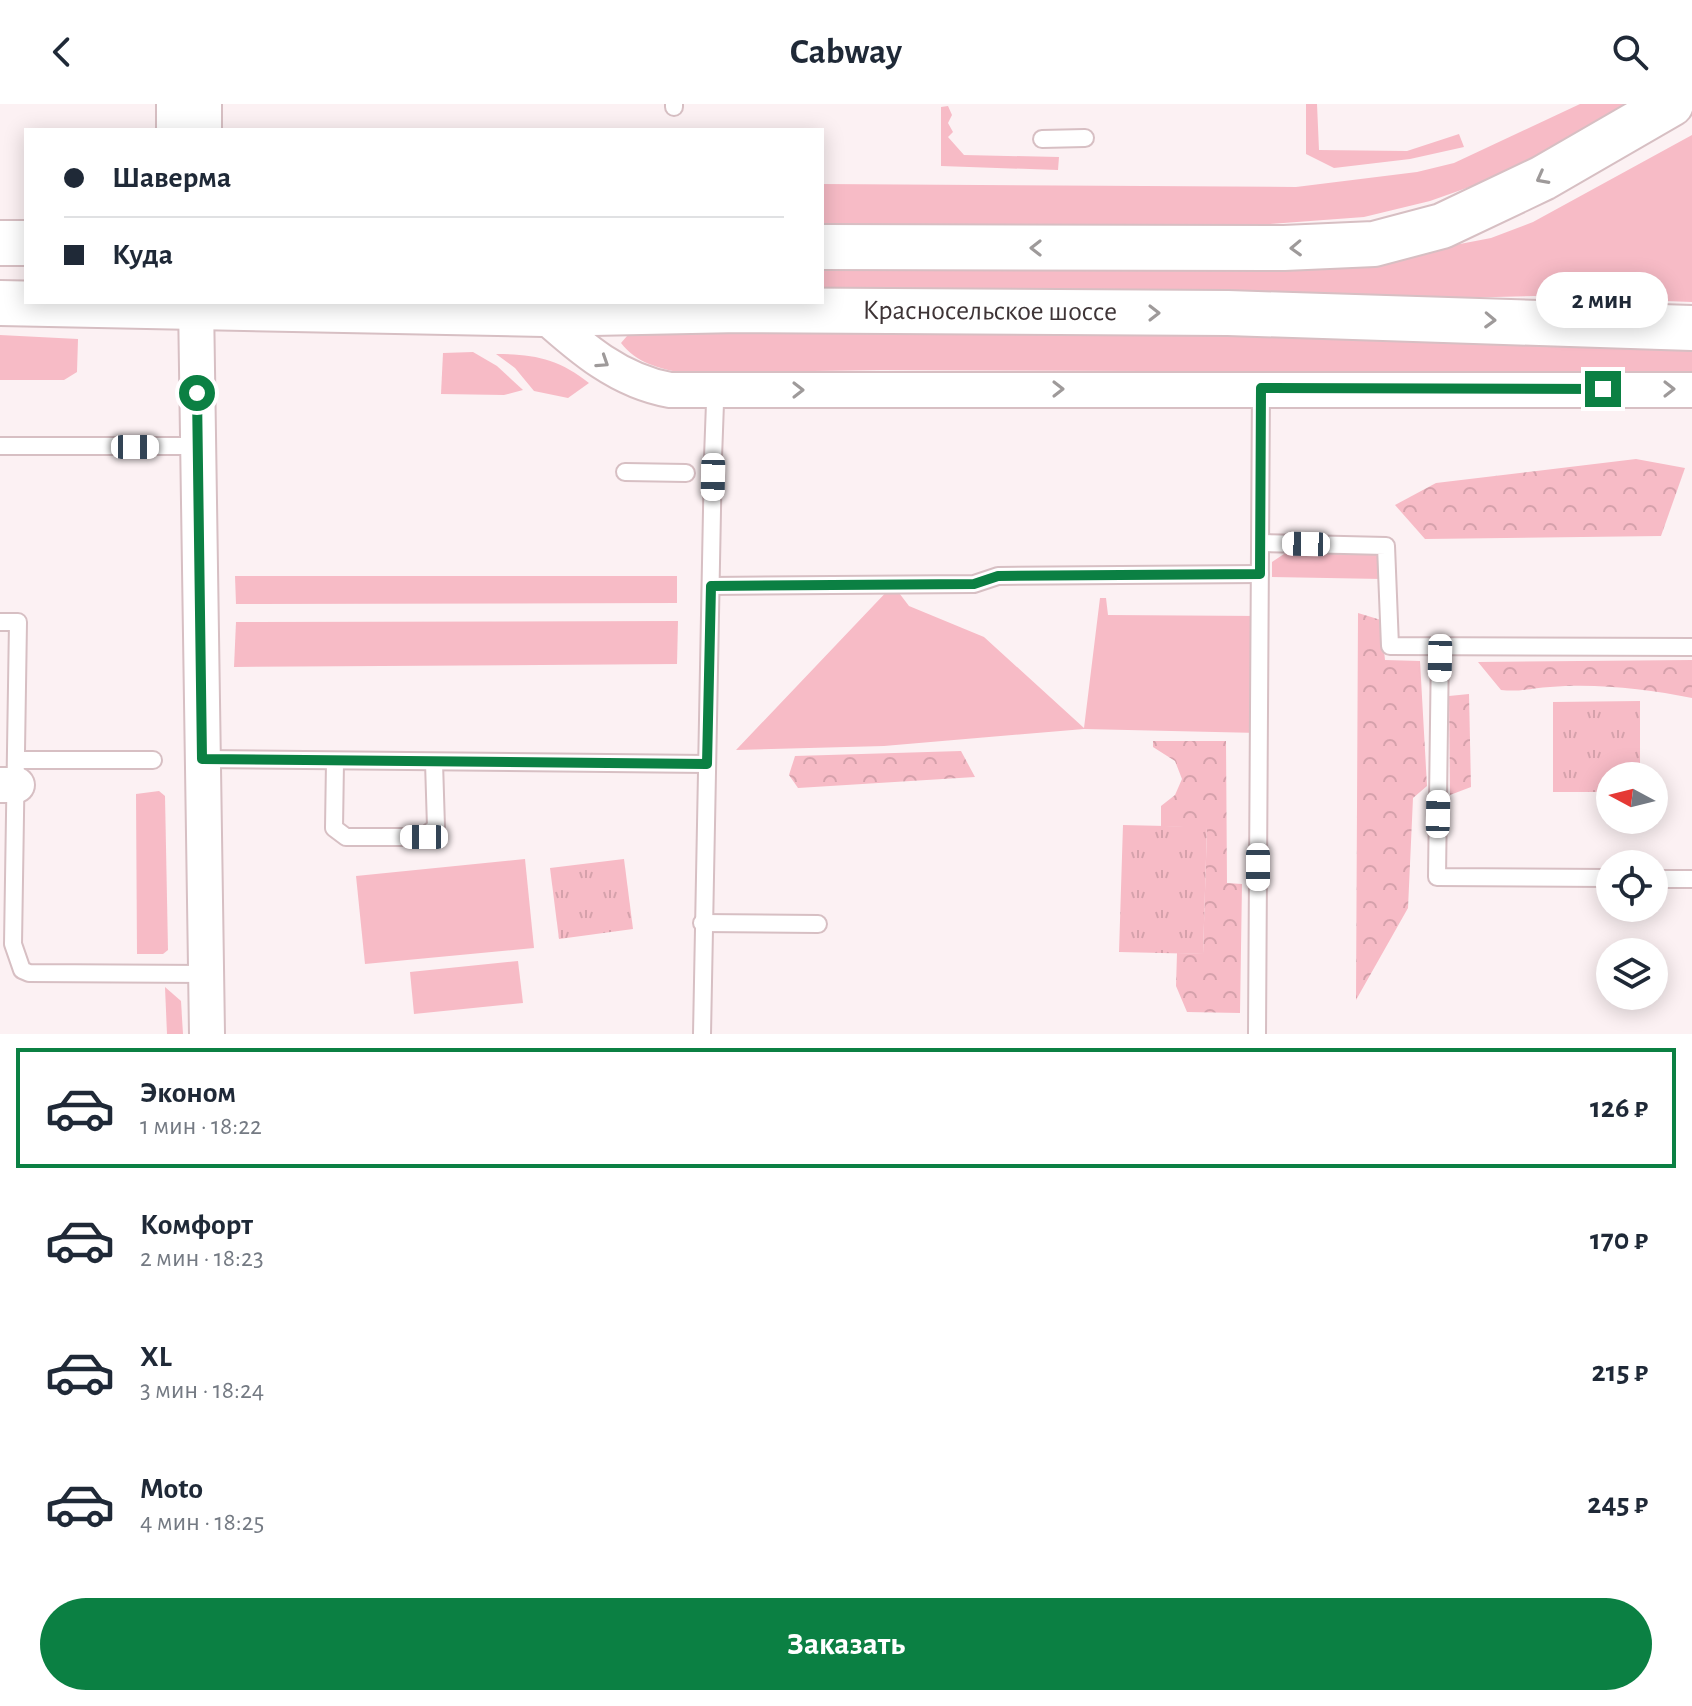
<!DOCTYPE html>
<html lang="ru">
<head>
<meta charset="utf-8">
<style>
  body { margin:0; font-family:"Alegreya Sans",sans-serif; background:#f2f2f3; color:#1f2937; height:100vh; display:flex; flex-direction:column; font-size:30px; white-space:nowrap }
  * { box-sizing:border-box; margin:0 }
  p { font-size:26px; color:#747a83 }
  .icon { flex:none; width:44px; height:44px; fill:none; stroke:currentColor; stroke-width:2; stroke-linecap:round; stroke-linejoin:round }
  .map { position:relative; height:930px; overflow:hidden }
  .side { display:flex; flex-direction:column; background:#fff; flex:1 }
  .side>* { flex:none }
  .banner { position:absolute; left:24px; top:24px; width:800px; height:176px; border-radius:0px; box-shadow:0 4px 20px #0003; display:grid; align-content:center; height:176px; padding:0 40px; background:#fff }
  .needle { width:52px; rotate:277deg }
  .buttons { position:absolute; left:1596px; top:658px; display:grid; gap:16px }
  .buttons a { display:grid; place-items:center; width:72px; height:72px; border-radius:50%; background:#fff; box-shadow:0 4px 20px #0003; font-size:40px }
  .end { position:absolute; width:36px; height:36px; margin:-18px; border:10px solid #0b8043; background:#fff; box-shadow:0 0 0 4px #fff }
  .from { border-radius:50% }
  .bubble { position:absolute; height:56px; border-radius:28px; background:#fff; box-shadow:0 4px 20px #0003; font-size:26px; font-weight:700; line-height:56px; text-align:center }
  .car { position:absolute; width:24px; height:48px; margin:-24px -12px; border-radius:10px; box-shadow:0 0 6px 2px #0007; background:linear-gradient(#fff 24%,#345 0 40%,#fff 0 76%,#345 0 86%,#fff 0) }
  .banner b { display:flex; align-items:center; gap:28px; height:76px; font-size:30px }
  .banner b+b { border-top:2px solid #e0e1e3 }
  .banner i { width:20px; height:20px; background:#1f2937 }
  ul { padding:14px 0 0; list-style:none }
  li { display:flex; align-items:center; gap:24px; height:120px; margin:0 16px 12px; padding:0 24px; border:4px solid transparent; border-radius:0px }
  li div { flex:1 }
  li b { display:block; font-size:30px }
  li em { font-style:normal; font-weight:700 }
  li.current { border-color:#0b8043 }
  li>.icon { width:72px; height:72px; stroke-width:1.5 }
  .cta { display:flex; gap:16px; margin-top:auto; padding:16px 40px }
  .cta a { flex:1; height:92px; border-radius:48px; background:#0b8043; color:#fff; font-size:32px; font-weight:700; line-height:92px; text-align:center }
  header { display:flex; justify-content:space-between; align-items:center; height:104px; padding:0 40px; background:#fff; font-size:36px; font-weight:700 }
  .map>svg:first-child { display:block }
</style>
</head>
<body>
<header><svg class="icon" aria-label="back" viewBox="0 0 24 24"><path d="M15 5l-7 7 7 7"/></svg>Cabway<svg class="icon" aria-label="search" viewBox="0 0 24 24"><circle cx="10" cy="10" r="6"/><path d="M15 15l6 6"/></svg></header>
<div class="map">
<svg width="1692" height="930" viewBox="0 0 1692 930">
  <defs>
    <pattern id="forest-crowns" width="20" height="18" patternUnits="userSpaceOnUse" patternTransform="scale(2)"><rect width="20" height="18" fill="#f7bbc6"/><path d="M2 6a3 3 0 1 1 6 0M12 15a3 3 0 1 1 6 0" fill="none" stroke="#d5a1ab"/></pattern>
    <pattern id="park-tufts" width="24" height="20" patternUnits="userSpaceOnUse" patternTransform="scale(2)"><rect width="24" height="20" fill="#f7bbc6"/><path d="M3 7l-1-3M5 7V3M7 7l1-3M15 17l-1-3M17 17v-4M19 17l1-3" fill="none" stroke="#d5a1ab"/></pattern>
  </defs>
  <rect width="100%" height="100%" fill="#fcf1f3"/>
  <g fill="#f7bbc6">
    <path d="M1306,0H1317L1319,46L1407,47L1459,30L1464,43L1410,55L1334,64L1306,50Z"/>
    <path d="M1580,0H1637L1495,74L1430,97L1364,113L1205,125L822,124V80L1296,83L1417,68L1454,59Z"/>
    <path d="M948,2L952,11L948,19L953,28L948,33L964,51L1059,53L1058,66L941,62V3Z"/>
    <path d="M1692,31V198L1534,192L1414,195L822,189V167L1226,166L1377,156L1491,134L1533,118Z"/>
    <path d="M1087,222L1692,245V269L882,266L684,269C660,265 636,259 621,239L627,232L667,226Z"/>
    <path d="M0,231L78,235L77,268L64,276H0Z"/>
    <path d="M473,248L497,262L523,286L504,291L441,290L443,249Z"/>
    <path d="M496,250C534,250 559,255 589,279L568,294L534,287L515,264Z"/>
    <path d="M1290,446L1381,448L1382,475L1272,473V458Z"/>
    <path d="M235,472H677V499L236,500Z"/>
    <path d="M893,481L909,502L984,533L1084,624L1100,494H1106L1108,511L1260,512L1259,629L1084,625L884,642L736,646Z"/>
    <path d="M678,517L677,560L234,563L236,518Z"/>
    <path d="M159,687L165,692L168,846L163,850H137L136,690Z"/>
    <path d="M525,755L534,844L365,860L356,772Z"/>
    <path d="M518,857L523,899L414,910L410,868Z"/>
    <path d="M165,883L181,897L183,930H167Z"/>
  </g>
  <g fill="url(#forest-crowns)">
    <path d="M1636,355L1685,364L1661,432L1425,435L1395,401L1436,379Z"/>
    <path d="M1358,509L1381,516L1385,556L1420,557L1427,682L1413,694L1408,804L1356,896Z"/>
    <path d="M1692,556V594C1647,585 1596,579 1550,583C1532,584 1521,588 1501,586L1478,558Z"/>
    <path d="M1469,590L1471,683L1450,691L1449,592Z"/>
    <path d="M1153,637H1226L1227,779L1242,780L1240,909L1187,908L1176,882L1177,849L1203,850L1207,724L1161,722V702L1175,691L1182,675L1175,657L1153,643Z"/>
    <path d="M961,647L975,673L798,684L789,671L795,652Z"/>
  </g>
  <g fill="url(#park-tufts)">
    <path d="M1640,597V672H1610V688H1553V598Z"/>
    <path d="M1123,721L1207,723L1203,850L1119,848Z"/>
    <path d="M624,755L633,825L559,835L550,764Z"/>
  </g>
  <g fill="none" stroke-linecap="round" stroke-linejoin="round">
    <defs>
      <g id="lane">
        <path d="M674,3V0"/>
        <path d="M1042,35L1085,34"/>
        <path d="M0,342H198"/>
        <path d="M625,368L686,369"/>
        <path d="M1261,439L1386,442L1390,542L1692,543"/>
        <path d="M711,482L974,480L998,472L1260,470"/>
        <path d="M0,518H18L13,840L22,866L29,869L206,870"/>
        <path d="M1440,542L1437,773L1610,774"/>
        <path d="M202,655L707,660"/>
        <path d="M17,656H153"/>
        <path d="M335,658L334,724L346,733H424L436,723L434,658"/>
        <path d="M1654,775H1692"/>
        <path d="M702,819L818,820"/>
        <path d="M702,930L713,354L715,299L720,286"/>
        <path d="M1257,930L1261,284"/>
      </g>
      <g id="street">
        <path d="M174,0V26"/>
        <path d="M204,0V26"/>
        <path d="M196,198L207,930"/>
        <path d="M543,210C581,244 619,277 670,286H1692"/>
        <path d="M0,681H17"/>
      </g>
      <g id="secondary">
        <path d="M0,139H26"/>
        <path d="M822,143L1284,144L1374,140L1442,122L1543,74L1671,0"/>
        <path id="s1" d="M0,199L543,210L740,206L1228,209L1692,224"/>
      </g>
    </defs>
    <use href="#lane" stroke="#d7bfc3" stroke-width="20"/>
    <use href="#street" stroke="#d7bfc3" stroke-width="38"/>
    <use href="#secondary" stroke="#d7bfc3" stroke-width="48"/>
    <use href="#lane" stroke="#fff" stroke-width="16"/>
    <use href="#street" stroke="#fff" stroke-width="34"/>
    <use href="#secondary" stroke="#fff" stroke-width="44"/>
  </g>
  <defs><path id="oneway-chevron" d="M-2-3.5L2.5 0L-2 3.5" fill="none" stroke-width="1.6" stroke-linecap="round" stroke-linejoin="round" transform="scale(2)"/></defs>
  <g stroke="#9e9a9a">
    <use href="#oneway-chevron" transform="translate(1542 74) rotate(152)"/>
    <use href="#oneway-chevron" transform="translate(1036 144) rotate(-180)"/>
    <use href="#oneway-chevron" transform="translate(1296 144) rotate(178)"/>
    <use href="#oneway-chevron" transform="translate(1154 209)"/>
    <use href="#oneway-chevron" transform="translate(1490 216) rotate(2)"/>
    <use href="#oneway-chevron" transform="translate(603 258) rotate(33)"/>
    <use href="#oneway-chevron" transform="translate(1058 285)"/>
    <use href="#oneway-chevron" transform="translate(1669 285)"/>
    <use href="#oneway-chevron" transform="translate(798 286)"/>
  </g>
  <g fill="none" stroke-linecap="round" stroke-linejoin="round">
    <path stroke="#0b8043" stroke-width="10" d="M197,289L202,655L707,660L711,482L974,480L998,472L1260,470L1261,284L1603,285"/>
  </g>
  <g text-anchor="middle" dominant-baseline="central" stroke-width="7" stroke-linejoin="round" paint-order="stroke">
    <g font-size="28" fill="#3e3436" stroke="#fcf1f3">
      <text stroke="none"><textPath href="#s1" startOffset="990">Красносельское шоссе</textPath></text>
    </g>
  </g>
</svg>
<div class="buttons">
<a><svg class="needle" viewBox="-14 -14 28 28"><path d="M0-13l5 13h-10z" fill="#e53935"/><path d="M0 13l5-13h-10z" fill="#747a83"/></svg></a>
<a><svg class="icon" aria-label="locate" viewBox="0 0 24 24"><circle cx="12" cy="12" r="6"/><path d="M12 2v4M12 18v4M2 12h4M18 12h4"/></svg></a>
<a><svg class="icon" aria-label="layers" viewBox="0 0 24 24"><path d="M12 4l9 5-9 5-9-5zM3 14l9 5 9-5"/></svg></a>
</div>
<i class="end from" style="left:197px;top:289px"></i>
<i class="end" style="left:1603px;top:285px"></i>
<div class="bubble" style="left:1536px;top:168px;width:132px">2 мин</div>
<i class="car" style="left:135px;top:343px;rotate:90deg"></i>
<i class="car" style="left:713px;top:373px;rotate:181deg"></i>
<i class="car" style="left:1306px;top:440px;rotate:271deg"></i>
<i class="car" style="left:1440px;top:554px;rotate:181deg"></i>
<i class="car" style="left:1438px;top:710px;rotate:1deg"></i>
<i class="car" style="left:424px;top:733px;rotate:270deg"></i>
<i class="car" style="left:1258px;top:763px;rotate:180deg"></i>
<div class="banner">
<b><i class="from"></i>Шаверма</b>
<b><i></i>Куда</b>
</div>
</div>
<section class="side">
<ul>
<li class="current"><svg class="icon" aria-label="car" viewBox="0 0 24 24"><path d="M5 17H2v-5l4-1 3-4h7l3 4 3 1v5h-3M9 17h6M6 11h13"/><circle cx="7" cy="17" r="2"/><circle cx="17" cy="17" r="2"/></svg><div><b>Эконом</b><p>1 мин · 18:22</p></div><em>126 ₽</em></li>
<li><svg class="icon" aria-label="car" viewBox="0 0 24 24"><path d="M5 17H2v-5l4-1 3-4h7l3 4 3 1v5h-3M9 17h6M6 11h13"/><circle cx="7" cy="17" r="2"/><circle cx="17" cy="17" r="2"/></svg><div><b>Комфорт</b><p>2 мин · 18:23</p></div><em>170 ₽</em></li>
<li><svg class="icon" aria-label="car" viewBox="0 0 24 24"><path d="M5 17H2v-5l4-1 3-4h7l3 4 3 1v5h-3M9 17h6M6 11h13"/><circle cx="7" cy="17" r="2"/><circle cx="17" cy="17" r="2"/></svg><div><b>XL</b><p>3 мин · 18:24</p></div><em>215 ₽</em></li>
<li><svg class="icon" aria-label="car" viewBox="0 0 24 24"><path d="M5 17H2v-5l4-1 3-4h7l3 4 3 1v5h-3M9 17h6M6 11h13"/><circle cx="7" cy="17" r="2"/><circle cx="17" cy="17" r="2"/></svg><div><b>Moto</b><p>4 мин · 18:25</p></div><em>245 ₽</em></li>
</ul>
<div class="cta"><a>Заказать</a></div>
</section>
</body>
</html>
